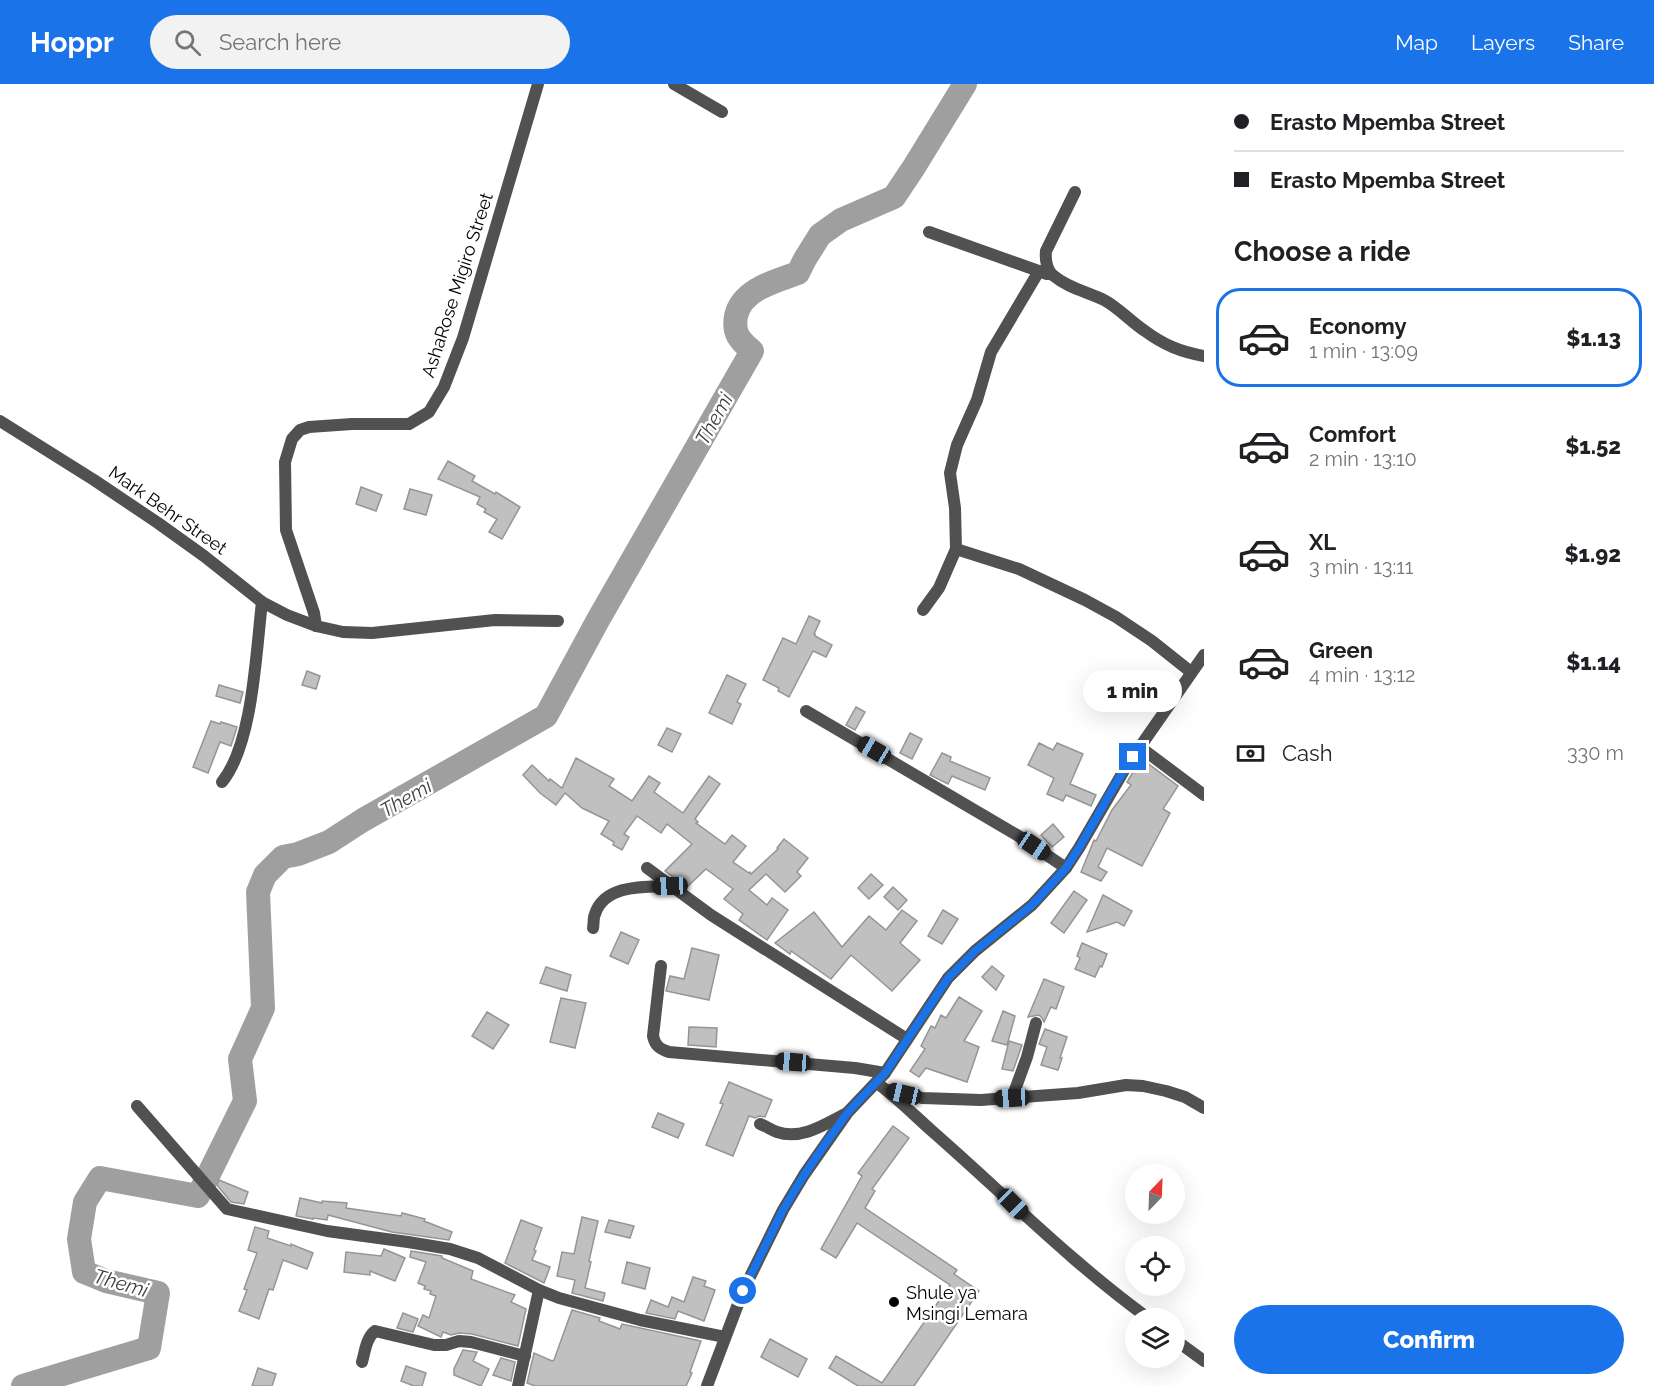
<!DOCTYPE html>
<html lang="en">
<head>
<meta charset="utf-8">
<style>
  body { margin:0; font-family:Raleway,sans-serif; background:#f2f2f2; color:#202124; height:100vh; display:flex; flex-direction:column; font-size:22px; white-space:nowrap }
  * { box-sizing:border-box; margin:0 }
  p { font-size:20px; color:#757577 }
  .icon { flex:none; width:33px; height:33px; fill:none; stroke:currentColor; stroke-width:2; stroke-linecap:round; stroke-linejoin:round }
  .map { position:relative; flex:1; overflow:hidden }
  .drawer { display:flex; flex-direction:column; background:#fff; width:450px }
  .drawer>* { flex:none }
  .hud { display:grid; align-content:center; height:132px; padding:0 30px; background:#fff }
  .needle { width:39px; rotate:23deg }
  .tools { position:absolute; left:1125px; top:1080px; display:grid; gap:12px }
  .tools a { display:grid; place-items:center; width:60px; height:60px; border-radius:50%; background:#fff; box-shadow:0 6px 24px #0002; font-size:30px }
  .end { position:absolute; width:27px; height:27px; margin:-14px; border:8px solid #1a73e8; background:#fff; box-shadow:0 0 0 3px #fff }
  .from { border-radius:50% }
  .bubble { position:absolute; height:42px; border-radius:21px; background:#fff; box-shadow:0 6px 24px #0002; font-size:20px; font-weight:800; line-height:42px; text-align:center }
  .car { position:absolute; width:18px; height:36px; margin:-18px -9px; border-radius:8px; box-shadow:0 0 4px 2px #0007; background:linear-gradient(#222 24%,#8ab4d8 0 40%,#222 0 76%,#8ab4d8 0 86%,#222 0) }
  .hud b { display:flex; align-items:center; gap:21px; height:57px; font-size:22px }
  .hud b+b { border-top:2px solid #e0e0e0 }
  .hud i { width:15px; height:15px; background:#202124 }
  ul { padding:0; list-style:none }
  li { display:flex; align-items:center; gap:18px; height:99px; margin:0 12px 9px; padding:0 18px; border:3px solid transparent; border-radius:24px }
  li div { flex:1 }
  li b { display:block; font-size:22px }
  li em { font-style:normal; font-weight:800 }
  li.active { border-color:#1a73e8 }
  li>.icon { width:54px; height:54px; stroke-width:1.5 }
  h2 { padding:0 30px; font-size:27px; line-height:72px }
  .pay { display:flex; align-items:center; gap:15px; height:66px; padding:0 30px; font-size:22px }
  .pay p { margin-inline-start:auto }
  .cta { display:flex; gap:12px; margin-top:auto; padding:12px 30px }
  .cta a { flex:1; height:69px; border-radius:36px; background:#1a73e8; color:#fff; font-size:24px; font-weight:800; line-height:69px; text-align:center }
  header { display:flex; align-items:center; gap:36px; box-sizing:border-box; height:84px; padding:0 30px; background:#1a73e8; color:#fff }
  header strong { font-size:28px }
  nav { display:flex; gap:33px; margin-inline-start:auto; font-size:21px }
  .search { width:420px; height:54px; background:#f2f2f2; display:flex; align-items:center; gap:15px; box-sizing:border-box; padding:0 21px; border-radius:33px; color:#757577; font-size:22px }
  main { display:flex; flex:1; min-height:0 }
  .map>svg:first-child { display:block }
</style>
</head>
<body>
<header>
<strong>Hoppr</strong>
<div class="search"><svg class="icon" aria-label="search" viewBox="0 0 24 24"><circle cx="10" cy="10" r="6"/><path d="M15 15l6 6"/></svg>Search here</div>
<nav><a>Map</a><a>Layers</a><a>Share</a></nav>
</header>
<main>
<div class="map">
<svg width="1204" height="1302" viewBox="0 0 1204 1302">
  <rect width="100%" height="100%" fill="#fff"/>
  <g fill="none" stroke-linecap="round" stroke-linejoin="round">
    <path stroke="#9f9f9f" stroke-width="24" d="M23,1302L149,1264L158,1209L106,1197L84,1188L79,1155L85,1118L100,1094L198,1112L245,1017L240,975L263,924L258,808L265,791L283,773L298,770L329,758L363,736L546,632L598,536L752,267C739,256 733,249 736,232C742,205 776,197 798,189L805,175L820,151L841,136L894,113L914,83L965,0"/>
  </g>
  <g fill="#c0c0c0" stroke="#959595" stroke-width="1.5">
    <path d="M448,377L475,392L472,397L495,410L496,408L520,423L502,455L489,448L497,435L484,428L486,425L477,420L480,413L438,395Z"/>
    <path d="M361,403L382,411L376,427L356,420Z"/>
    <path d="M410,405L432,411L426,431L404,425Z"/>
    <path d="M809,532L820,537L814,550H815V552L832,561L826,573L813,567L789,613L778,607L779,604L763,596L783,554L796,560Z"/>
    <path d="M307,587L320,592L316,605L302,601Z"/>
    <path d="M727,591L746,600L737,618L741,620L732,640L709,629Z"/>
    <path d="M219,601L243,608L240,619L216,612Z"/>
    <path d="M856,623L865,628L855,646L846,641Z"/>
    <path d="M211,637L220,640L221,638L237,643L231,662L220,658L208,689L193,683Z"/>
    <path d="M667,644L681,650L672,668L658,661Z"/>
    <path d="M910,649L922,655L912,675L900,669Z"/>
    <path d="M1039,659L1053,666L1057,659L1083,670L1070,700L1096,711L1091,722L1066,711L1063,717L1047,710L1054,694L1028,681Z"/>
    <path d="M942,669L951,673L950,677L990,694L985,706L952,692L948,700L930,691Z"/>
    <path d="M576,674L614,695L609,702L632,717L649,692L660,699L654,708L683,729L709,692L720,700L695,735L698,738L696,739L725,760L732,751L746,762L733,778L749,789L750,788L751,790L778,765L777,764L784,755L808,774L797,788L801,792L785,808L766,790L749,806L767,821L772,814L788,826L767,856L739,836L743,830L724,815L733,805L706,785L687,803L665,787L692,760L667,740L661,749L637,732L624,750L629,753L622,766L613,761L614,758L601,750L609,737L582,724L565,709L556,721L540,709L523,691L532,681L549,697L550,695L562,704Z"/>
    <path d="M1142,675L1178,702L1163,725L1170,729L1142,782L1107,764L1098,783L1107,788L1101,797L1081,788L1094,756L1096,757L1112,726L1131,701L1127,698L1133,688L1135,689Z"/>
    <path d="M1053,740L1064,753L1052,763L1041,751Z"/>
    <path d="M871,790L883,801L869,815L858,804Z"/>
    <path d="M893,803L907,816L898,826L884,813Z"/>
    <path d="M1074,807L1087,816L1064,849L1051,839Z"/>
    <path d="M1103,811L1132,827L1124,842L1117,838L1087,848Z"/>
    <path d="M902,826L917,837L900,859L920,876L892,907L851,871L831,895L791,867L790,870L775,859L814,828L842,863L869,832L886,846Z"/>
    <path d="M943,826L958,835L942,860L928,852Z"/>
    <path d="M621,848L639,856L628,880L610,872Z"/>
    <path d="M1082,859L1107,870L1102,883L1100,882L1095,893L1075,885L1080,874L1077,872Z"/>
    <path d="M692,864L719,871L709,916L666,907L670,892L684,895Z"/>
    <path d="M992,882L1004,892L996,906L982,893Z"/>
    <path d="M546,883L571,891L567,907L540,899Z"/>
    <path d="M1044,895L1064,903L1056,925L1051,923L1044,938L1042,934L1039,931L1028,933Z"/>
    <path d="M959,913L982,927L964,957L979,963L967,998L926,984L919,993L910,987L925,965L921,962L931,942L935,944L941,931L946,934Z"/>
    <path d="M561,914L586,919L575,964L550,958Z"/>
    <path d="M1003,927L1015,932L1007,961L992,957Z"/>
    <path d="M487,928L509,941L493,965L472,952Z"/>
    <path d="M689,943L717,944L716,963L688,961Z"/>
    <path d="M1045,945L1067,953L1060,974H1062L1058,986L1041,981L1047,963L1039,960Z"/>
    <path d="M1009,957L1022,961L1013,987L1002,985Z"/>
    <path d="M729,998L772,1016L765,1033L759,1032L755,1034L749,1032L733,1072L706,1061L723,1020L720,1019Z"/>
    <path d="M658,1029L684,1040L678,1054L652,1043Z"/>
    <path d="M893,1042L909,1054L872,1105L875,1107L865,1124L957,1186L954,1190L979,1207L914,1302H858L829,1284L836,1272L882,1299L950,1201L857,1139L836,1174L821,1165L862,1092L858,1089Z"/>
    <path d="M219,1096L248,1108L244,1120L231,1118L217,1101Z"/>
    <path d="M300,1114L322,1119V1117L347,1119L346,1124L401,1132L402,1129L425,1135L424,1137L452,1148L449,1156L392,1148L328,1131L327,1136L313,1134V1135L296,1132Z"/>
    <path d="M582,1133L598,1137L589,1177L591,1178L585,1204L605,1209L603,1217L572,1209L575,1196L557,1192L562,1168L574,1170Z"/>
    <path d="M521,1136L542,1144L534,1166L536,1167L532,1176L550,1183L544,1199L505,1179Z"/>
    <path d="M609,1136L634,1142L630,1154L605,1148Z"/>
    <path d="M255,1143L269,1147L267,1154L291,1162V1160L313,1169L307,1185L283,1176L273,1206L269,1205L259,1235L239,1227L247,1206L244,1205L257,1169L248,1166Z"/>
    <path d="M384,1165L405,1174L395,1197L370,1187V1191L344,1188L346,1168L381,1172Z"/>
    <path d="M411,1167L442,1172V1174L473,1187L471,1195L515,1211L511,1218L526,1225L518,1262L472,1250L459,1249L451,1251L443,1248L441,1253L418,1242L423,1231L429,1234L436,1212L430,1210L431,1207L424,1205L425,1202L418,1199L426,1178L410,1173Z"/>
    <path d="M627,1178L650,1184L645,1205L622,1199Z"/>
    <path d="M693,1193L706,1197L704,1202L715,1206L704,1237L678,1227L675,1235L646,1229L651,1216L668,1223L672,1213L684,1218Z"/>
    <path d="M572,1226L600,1234L599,1237L620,1245L622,1240L701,1257L690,1288L692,1289L686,1302H535L527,1299L534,1269L552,1277L554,1276Z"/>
    <path d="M403,1229L418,1235L413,1248L397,1244Z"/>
    <path d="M770,1255L807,1275L798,1293L761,1273Z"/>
    <path d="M463,1266L477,1268L473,1277L489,1285L481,1302L454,1291V1285Z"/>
    <path d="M501,1274L515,1278L511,1297L493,1291Z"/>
    <path d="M406,1282L426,1289L422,1302H414L401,1297Z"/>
    <path d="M258,1284L276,1290L272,1302H252Z"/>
  </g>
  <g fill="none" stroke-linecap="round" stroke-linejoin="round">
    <g stroke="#515151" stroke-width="12">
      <path d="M674,0L722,28"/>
      <path d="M1075,108L1046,167C1045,176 1047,187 1054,192C1068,204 1088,208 1104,216C1119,224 1131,238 1145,247C1164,261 1181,268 1204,272"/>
      <path d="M929,148L1047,190"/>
      <path d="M0,337L94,396L158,439L204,472L262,518L287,531L316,542L343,548L372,549L495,536L558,537"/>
      <path d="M956,465L1019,485L1085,516L1116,533L1152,557L1191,588"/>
      <path d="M923,526L939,504L956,465L955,424L950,389L957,361L977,316L991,268L1039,187"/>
      <path d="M316,542L314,529L286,446L285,378L292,355L300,346L309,343L352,340H409L429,328L444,303L463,254L538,0"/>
      <path d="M806,627L1017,751L1066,784"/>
      <path d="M1140,663L1204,711"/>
      <path d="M222,698C253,660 256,568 262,518"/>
      <path d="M647,784L711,831L907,955"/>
      <path d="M593,844C594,840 593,834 595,830C605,800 645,803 670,802"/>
      <path d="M661,882L653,952C655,962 660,965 669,968L855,984L885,989"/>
      <path d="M877,999C896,1013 914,1031 932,1047C1004,1110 1071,1178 1148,1234"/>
      <path d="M888,1006L922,1014L981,1016L1078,1009L1126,1001L1143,1002L1166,1007L1185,1013L1204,1024"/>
      <path d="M1012,1014L1027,973L1036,939"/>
      <path d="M137,1022L227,1125L327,1147L408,1158L450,1165L478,1174L539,1206L559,1214L640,1236L725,1253"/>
      <path d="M760,1040C766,1042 771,1046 777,1048C801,1056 824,1041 845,1030"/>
      <path d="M1174,1255L1204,1277"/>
      <path d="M362,1278C365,1268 366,1254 375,1247L434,1261H446L459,1257L471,1258L525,1272"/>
      <path d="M518,1302L539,1206"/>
      <path d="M707,1302L743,1207L783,1126L804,1091L848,1028L885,989L948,894L975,867L1032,821L1066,784L1079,764L1126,683L1204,571"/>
    </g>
  </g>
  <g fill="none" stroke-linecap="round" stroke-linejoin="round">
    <path stroke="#1a73e8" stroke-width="8" d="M743,1207L783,1126L804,1091L828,1056L848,1028L885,989L948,894L975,867L1032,821L1066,784L1079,764L1115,701L1133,673"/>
  </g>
  <circle fill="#000" stroke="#fff" stroke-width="2" cx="894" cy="1218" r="6"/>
  <g text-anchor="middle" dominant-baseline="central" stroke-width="5" stroke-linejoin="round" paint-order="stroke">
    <g font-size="18" fill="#000" stroke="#fff">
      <text transform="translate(457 201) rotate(-72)">AshaRose Migiro Street</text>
      <text transform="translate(168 426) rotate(35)">Mark Behr Street</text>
    </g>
    <g font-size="18" fill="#000" stroke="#fff" text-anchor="start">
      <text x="906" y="1208">Shule ya<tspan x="906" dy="21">Msingi Lemara</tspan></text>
    </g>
    <g font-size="20" font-style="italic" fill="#404040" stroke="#fff">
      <text transform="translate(714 335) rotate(-61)">Themi</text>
      <text transform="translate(406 714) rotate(-30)">Themi</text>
      <text transform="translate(121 1199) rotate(16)">Themi</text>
    </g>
  </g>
</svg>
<div class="tools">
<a><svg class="needle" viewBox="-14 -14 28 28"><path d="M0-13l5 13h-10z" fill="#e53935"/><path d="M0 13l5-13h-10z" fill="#757577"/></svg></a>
<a><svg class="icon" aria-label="locate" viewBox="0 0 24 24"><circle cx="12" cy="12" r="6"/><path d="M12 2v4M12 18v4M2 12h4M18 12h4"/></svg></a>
<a><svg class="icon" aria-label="layers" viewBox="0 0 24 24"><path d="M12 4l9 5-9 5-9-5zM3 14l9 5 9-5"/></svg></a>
</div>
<i class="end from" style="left:743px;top:1207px"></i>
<i class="end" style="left:1133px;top:673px"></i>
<div class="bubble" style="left:1083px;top:586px;width:99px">1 min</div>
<i class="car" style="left:874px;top:666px;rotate:300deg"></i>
<i class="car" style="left:1034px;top:762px;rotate:124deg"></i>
<i class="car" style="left:670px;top:802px;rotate:268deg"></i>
<i class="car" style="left:793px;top:978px;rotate:274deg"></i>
<i class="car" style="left:904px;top:1010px;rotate:283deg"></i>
<i class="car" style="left:1012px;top:1014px;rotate:267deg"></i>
<i class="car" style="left:1013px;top:1120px;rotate:135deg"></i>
</div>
<section class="drawer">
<div class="hud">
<b><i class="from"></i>Erasto Mpemba Street</b>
<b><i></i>Erasto Mpemba Street</b>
</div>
<h2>Choose a ride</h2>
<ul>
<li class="active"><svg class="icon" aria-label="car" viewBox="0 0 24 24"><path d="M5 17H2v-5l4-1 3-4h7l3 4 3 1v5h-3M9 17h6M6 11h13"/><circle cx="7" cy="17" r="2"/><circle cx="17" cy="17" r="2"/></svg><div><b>Economy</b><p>1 min · 13:09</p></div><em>$1.13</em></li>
<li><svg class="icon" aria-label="car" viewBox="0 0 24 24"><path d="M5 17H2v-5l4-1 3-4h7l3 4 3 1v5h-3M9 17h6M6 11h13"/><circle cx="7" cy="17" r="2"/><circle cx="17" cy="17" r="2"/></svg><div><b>Comfort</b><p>2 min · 13:10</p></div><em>$1.52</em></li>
<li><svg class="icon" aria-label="car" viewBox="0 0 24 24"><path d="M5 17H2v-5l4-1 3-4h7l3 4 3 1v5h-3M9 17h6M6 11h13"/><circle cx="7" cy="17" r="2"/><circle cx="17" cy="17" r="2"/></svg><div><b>XL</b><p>3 min · 13:11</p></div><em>$1.92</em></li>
<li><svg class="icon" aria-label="car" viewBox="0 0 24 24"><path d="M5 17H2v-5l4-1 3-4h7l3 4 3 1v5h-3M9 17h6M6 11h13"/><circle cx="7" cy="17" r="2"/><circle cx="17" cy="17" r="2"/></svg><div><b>Green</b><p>4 min · 13:12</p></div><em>$1.14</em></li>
</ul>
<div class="pay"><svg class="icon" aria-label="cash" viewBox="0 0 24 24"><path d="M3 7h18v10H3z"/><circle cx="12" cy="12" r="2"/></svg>Cash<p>330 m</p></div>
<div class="cta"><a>Confirm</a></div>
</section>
</main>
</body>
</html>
